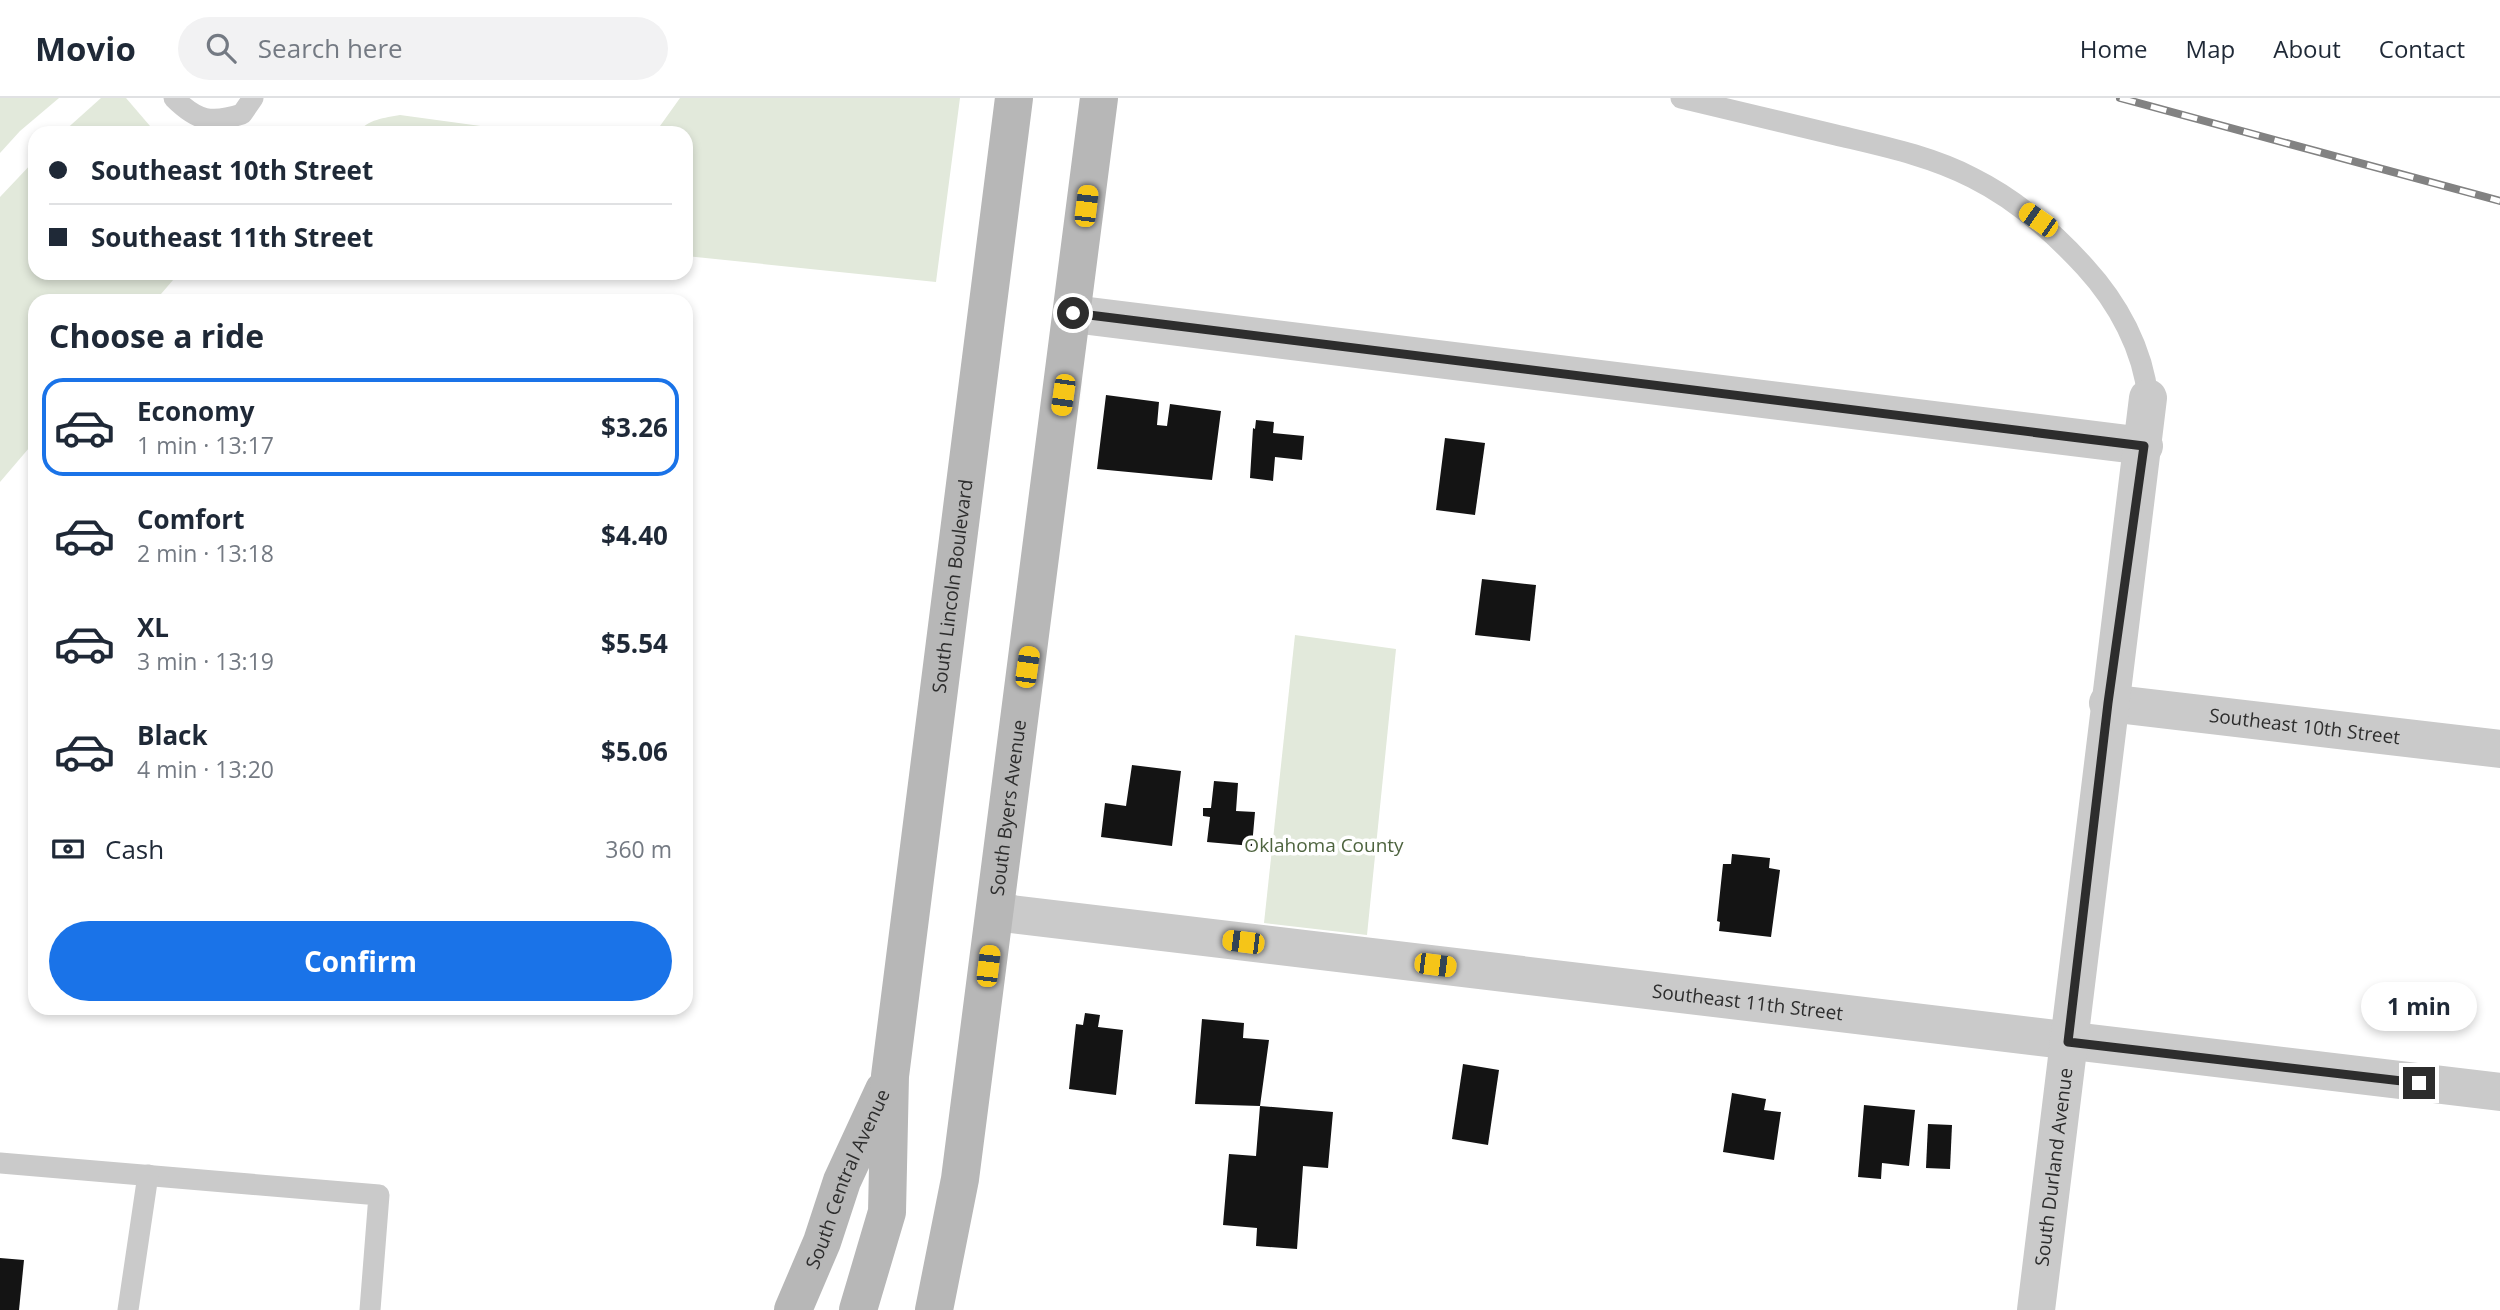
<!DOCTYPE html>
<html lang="en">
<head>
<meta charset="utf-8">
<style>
  body { margin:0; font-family:"Open Sans",sans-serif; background:#f2f2f3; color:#1f2937; height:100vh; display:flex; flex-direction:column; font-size:26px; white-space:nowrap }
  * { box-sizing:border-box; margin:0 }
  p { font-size:23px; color:#747a83 }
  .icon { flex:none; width:38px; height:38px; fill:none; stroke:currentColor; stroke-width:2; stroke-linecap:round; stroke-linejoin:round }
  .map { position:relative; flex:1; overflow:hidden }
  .drawer { position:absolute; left:28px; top:196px; width:665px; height:721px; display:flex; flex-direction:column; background:#fff; border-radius:21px; box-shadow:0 4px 10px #0003 }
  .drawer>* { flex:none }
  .banner { position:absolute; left:28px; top:28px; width:665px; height:154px; border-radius:21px; box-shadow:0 4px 10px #0003; display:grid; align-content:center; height:154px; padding:0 21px; background:#fff }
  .end { position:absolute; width:32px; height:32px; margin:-16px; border:9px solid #2d2d2d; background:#fff; box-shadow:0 0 0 4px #fff }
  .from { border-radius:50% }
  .bubble { position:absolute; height:49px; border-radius:24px; background:#fff; box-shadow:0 4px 10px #0003; font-size:23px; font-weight:700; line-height:49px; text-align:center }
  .car { position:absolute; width:21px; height:42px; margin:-21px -10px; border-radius:9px; box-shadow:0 0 5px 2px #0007; background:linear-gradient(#f5c518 24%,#345 0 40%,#f5c518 0 76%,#345 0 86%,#f5c518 0) }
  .banner b { display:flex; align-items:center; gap:24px; height:66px; font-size:26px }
  .banner b+b { border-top:2px solid #e0e1e3 }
  .banner i { width:18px; height:18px; background:#1f2937 }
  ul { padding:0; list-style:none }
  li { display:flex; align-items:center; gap:21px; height:98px; margin:0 14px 10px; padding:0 7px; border:4px solid transparent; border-radius:21px }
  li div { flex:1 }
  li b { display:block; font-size:26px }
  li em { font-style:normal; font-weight:700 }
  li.active { border-color:#1a73e8 }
  li>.icon { width:63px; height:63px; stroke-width:1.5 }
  h2 { padding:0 21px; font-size:32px; line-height:84px }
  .pay { display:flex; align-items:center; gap:18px; height:77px; padding:0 21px; font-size:26px }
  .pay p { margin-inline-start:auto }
  .primary-button { display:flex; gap:14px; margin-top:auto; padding:14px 21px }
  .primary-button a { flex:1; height:80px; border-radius:42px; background:#1a73e8; color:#fff; font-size:28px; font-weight:700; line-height:80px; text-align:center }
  header { display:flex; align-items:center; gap:42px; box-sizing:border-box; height:98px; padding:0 35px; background:#fff; border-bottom:2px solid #e0e1e3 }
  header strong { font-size:33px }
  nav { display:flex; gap:38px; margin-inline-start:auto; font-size:24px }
  .search { width:490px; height:63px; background:#f2f2f3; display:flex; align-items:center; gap:18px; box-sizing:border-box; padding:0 24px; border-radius:38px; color:#747a83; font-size:26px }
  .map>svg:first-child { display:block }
</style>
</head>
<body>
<header>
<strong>Movio</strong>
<div class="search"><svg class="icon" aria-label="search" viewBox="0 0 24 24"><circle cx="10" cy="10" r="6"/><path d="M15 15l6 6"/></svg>Search here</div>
<nav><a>Home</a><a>Map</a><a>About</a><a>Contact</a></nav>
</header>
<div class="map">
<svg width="2500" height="1212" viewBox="0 0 2500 1212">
  <rect width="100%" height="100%" fill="#fff"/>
  <g fill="#e2e9db">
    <path d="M0,0H59L20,33L0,55Z"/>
    <path d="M101,0H126L156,35H62Z"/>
    <path d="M680,0H960L936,184L686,158V35H655Z"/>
    <path d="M400,17L531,35H358C367,21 385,20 400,17Z"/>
    <path d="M35,62V175H179L155,203H35V343L0,384V99Z"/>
    <path d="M1295,537L1396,551L1367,837L1264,825Z"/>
  </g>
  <g fill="#141414">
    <path d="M1106,297L1159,304L1157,327L1167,328L1170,306L1221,313L1212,382L1097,371Z"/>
    <path d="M1256,322L1274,324L1273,335L1304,338L1302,362L1275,359L1273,383L1250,380L1253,330L1255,331Z"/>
    <path d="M1445,340L1485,345L1475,417L1436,412Z"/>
    <path d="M1482,481L1536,487L1530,543L1475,537Z"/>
    <path d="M1132,667L1181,673L1172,748L1101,739L1105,705L1126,708Z"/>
    <path d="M1214,683L1238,685L1236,713L1255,714L1252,748L1207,744L1210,719L1203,718V710H1211Z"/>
    <path d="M1732,756L1770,760L1769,770L1780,772L1771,839L1719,833L1720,824L1717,823L1723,766H1731Z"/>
    <path d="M1085,915L1100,917L1098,929L1123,932L1116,997L1069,991L1076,926L1083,927Z"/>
    <path d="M1202,921L1244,925L1243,940L1269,942L1260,1008L1195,1006Z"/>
    <path d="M1463,966L1499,972L1488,1047L1452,1041Z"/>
    <path d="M1732,995L1766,1001L1764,1012L1781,1014L1774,1062L1723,1054Z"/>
    <path d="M1864,1007L1915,1012L1909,1068L1882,1065L1881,1081L1858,1079Z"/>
    <path d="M1260,1008L1333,1014L1328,1070L1303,1068L1297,1151L1256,1148L1257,1130L1223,1127L1229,1056L1256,1058Z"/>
    <path d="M1928,1026L1952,1027L1950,1071L1926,1070Z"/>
    <path d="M0,1160L24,1162L19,1212H0Z"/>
  </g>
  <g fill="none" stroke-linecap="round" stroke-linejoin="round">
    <g stroke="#cacaca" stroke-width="21">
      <path d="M174,0C197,23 211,26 242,16L253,0"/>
      <path d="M1681,0C1733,12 1784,25 1836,37C1882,48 1931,58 1973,80C2017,102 2052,133 2085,169C2118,205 2143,251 2148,300"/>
      <path d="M0,1065L379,1097L370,1212"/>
      <path d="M128,1212L148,1077"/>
    </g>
    <g stroke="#cacaca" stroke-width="38">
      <path d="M1073,216L2144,348"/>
      <path id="s1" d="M2108,605L2500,651"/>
      <path id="s2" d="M995,814L2500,994"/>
      <path id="s3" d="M2036,1212L2148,300"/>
    </g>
    <g stroke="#b7b7b7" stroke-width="38">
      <path id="s4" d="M793,1212L822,1144L842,1083L884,992"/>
      <path id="s5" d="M858,1212L887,1114L890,978L1014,0"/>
      <path id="s6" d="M934,1212L960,1081L1099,0"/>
    </g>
    <defs>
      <path id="rail" d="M2120,0L2500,103"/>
    </defs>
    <use href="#rail" stroke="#828282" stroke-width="8"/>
    <use href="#rail" stroke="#fff" stroke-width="5" stroke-dasharray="16" stroke-linecap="butt"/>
  </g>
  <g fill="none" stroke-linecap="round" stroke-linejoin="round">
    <path stroke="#2d2d2d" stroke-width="9" d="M1073,215L2144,348L2108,605L2068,944L2419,985"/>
  </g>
  <g text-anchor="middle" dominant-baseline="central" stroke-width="7" stroke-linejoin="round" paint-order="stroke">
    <g font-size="19" fill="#2d2d2d" stroke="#fff">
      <text stroke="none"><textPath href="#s5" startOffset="732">South Lincoln Boulevard</textPath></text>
      <text stroke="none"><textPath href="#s1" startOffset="198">Southeast 10th Street</textPath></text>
      <text stroke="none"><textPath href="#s6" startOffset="508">South Byers Avenue</textPath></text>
      <text stroke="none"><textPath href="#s2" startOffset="758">Southeast 11th Street</textPath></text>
      <text stroke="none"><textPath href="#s3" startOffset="144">South Durland Avenue</textPath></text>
      <text stroke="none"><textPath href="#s4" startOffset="142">South Central Avenue</textPath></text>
    </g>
    <g font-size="19" fill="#4e643f" stroke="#fff">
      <text x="1324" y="747">Oklahoma County</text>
    </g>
  </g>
</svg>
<i class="end from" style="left:1073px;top:215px"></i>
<i class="end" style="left:2419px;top:985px"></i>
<div class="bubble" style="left:2361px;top:884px;width:116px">1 min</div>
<i class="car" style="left:1086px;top:108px;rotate:7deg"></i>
<i class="car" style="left:2038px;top:122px;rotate:305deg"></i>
<i class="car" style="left:1063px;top:297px;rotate:188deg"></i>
<i class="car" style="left:1027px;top:569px;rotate:8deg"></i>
<i class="car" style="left:1243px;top:844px;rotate:277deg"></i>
<i class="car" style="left:1435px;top:867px;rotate:97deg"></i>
<i class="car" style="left:988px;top:868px;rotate:7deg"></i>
<div class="banner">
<b><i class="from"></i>Southeast 10th Street</b>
<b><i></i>Southeast 11th Street</b>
</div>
<section class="drawer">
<h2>Choose a ride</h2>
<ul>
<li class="active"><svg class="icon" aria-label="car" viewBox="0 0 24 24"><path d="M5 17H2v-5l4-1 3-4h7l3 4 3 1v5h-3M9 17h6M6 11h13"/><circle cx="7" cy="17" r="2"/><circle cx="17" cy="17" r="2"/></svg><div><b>Economy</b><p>1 min · 13:17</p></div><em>$3.26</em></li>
<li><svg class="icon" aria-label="car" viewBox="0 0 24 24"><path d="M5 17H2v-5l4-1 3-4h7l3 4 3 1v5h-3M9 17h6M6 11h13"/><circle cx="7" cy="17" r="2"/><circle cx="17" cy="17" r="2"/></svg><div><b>Comfort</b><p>2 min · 13:18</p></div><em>$4.40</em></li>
<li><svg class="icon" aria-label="car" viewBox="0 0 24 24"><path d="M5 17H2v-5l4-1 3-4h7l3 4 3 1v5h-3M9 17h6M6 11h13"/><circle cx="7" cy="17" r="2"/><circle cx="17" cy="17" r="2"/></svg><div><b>XL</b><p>3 min · 13:19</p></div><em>$5.54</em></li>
<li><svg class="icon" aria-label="car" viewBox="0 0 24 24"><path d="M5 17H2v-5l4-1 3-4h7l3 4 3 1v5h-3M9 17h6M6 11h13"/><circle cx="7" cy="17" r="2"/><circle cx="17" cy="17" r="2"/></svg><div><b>Black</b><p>4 min · 13:20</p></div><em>$5.06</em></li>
</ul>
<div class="pay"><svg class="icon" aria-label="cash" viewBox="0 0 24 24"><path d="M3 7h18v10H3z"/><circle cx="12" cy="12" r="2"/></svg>Cash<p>360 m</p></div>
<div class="primary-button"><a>Confirm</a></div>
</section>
</div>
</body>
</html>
